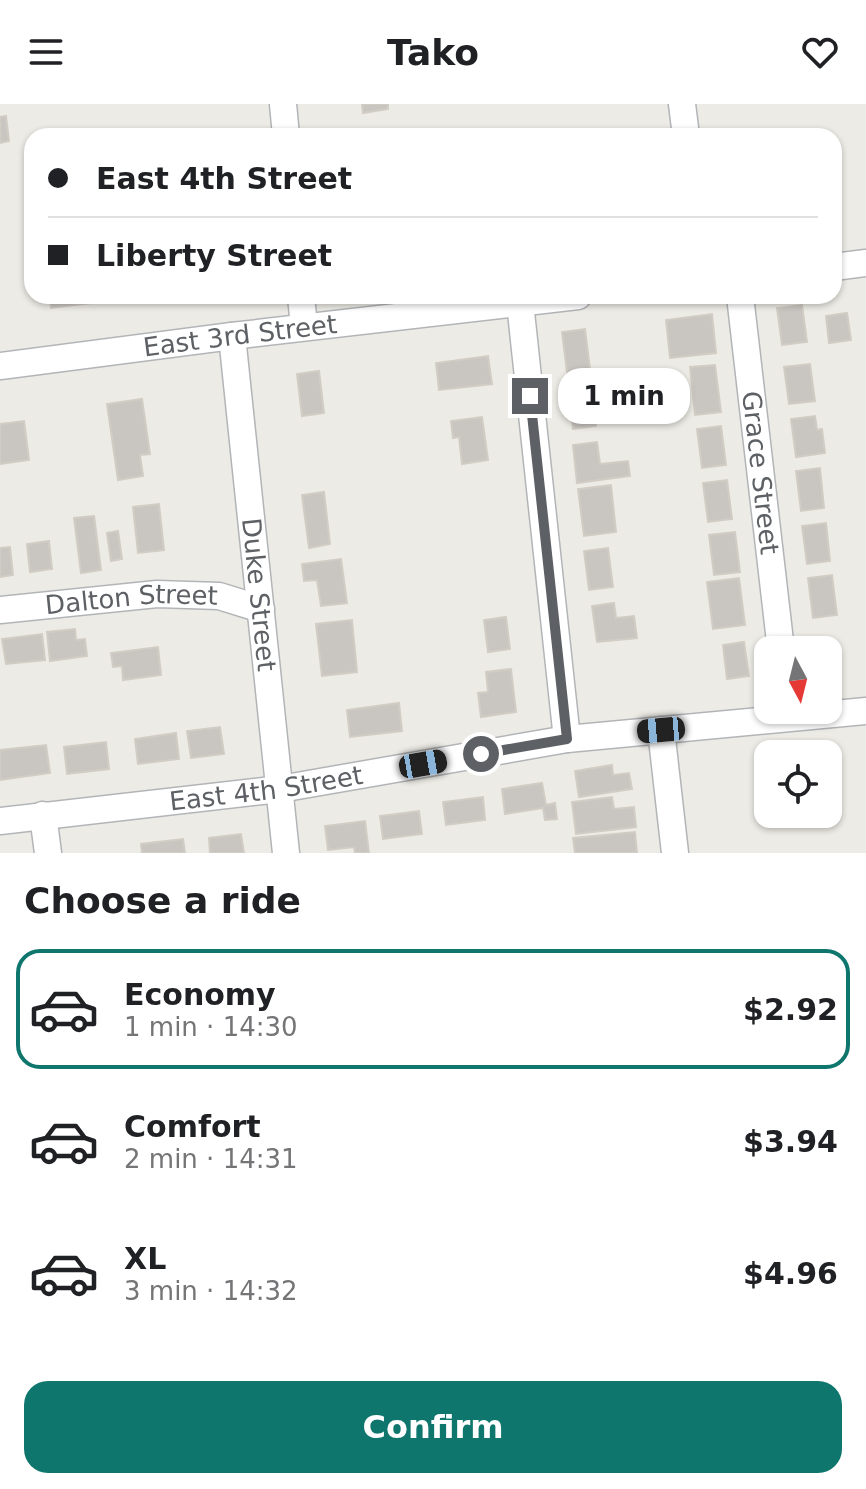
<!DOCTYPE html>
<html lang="en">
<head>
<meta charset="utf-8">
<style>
  body { margin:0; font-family:"DejaVu Sans",sans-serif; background:#f2f2f2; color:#202124; height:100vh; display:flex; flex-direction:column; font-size:30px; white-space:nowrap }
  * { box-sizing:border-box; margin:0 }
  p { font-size:26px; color:#757577 }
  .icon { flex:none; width:44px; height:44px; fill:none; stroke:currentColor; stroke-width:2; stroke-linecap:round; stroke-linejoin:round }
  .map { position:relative; height:749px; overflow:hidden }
  .panel { display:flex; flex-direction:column; background:#fff; flex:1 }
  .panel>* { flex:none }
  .top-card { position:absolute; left:24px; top:24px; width:818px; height:176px; border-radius:24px; box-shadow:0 2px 6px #0004; display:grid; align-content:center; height:176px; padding:0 24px; background:#fff }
  .needle { width:52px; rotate:173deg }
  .tools { position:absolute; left:754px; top:532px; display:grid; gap:16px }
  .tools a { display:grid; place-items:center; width:88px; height:88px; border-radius:16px; background:#fff; box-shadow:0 2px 6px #0004; font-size:40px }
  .end { position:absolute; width:36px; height:36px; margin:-18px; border:10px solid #5d6064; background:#fff; box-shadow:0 0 0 4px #fff }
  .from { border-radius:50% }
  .bubble { position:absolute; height:56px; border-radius:24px; background:#fff; box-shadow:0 2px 6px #0004; font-size:26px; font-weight:600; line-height:56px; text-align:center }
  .car { position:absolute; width:24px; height:48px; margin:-24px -12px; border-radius:10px; box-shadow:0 0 6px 2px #0007; background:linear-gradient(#222 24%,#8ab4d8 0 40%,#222 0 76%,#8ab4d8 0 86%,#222 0) }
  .top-card b { display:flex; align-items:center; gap:28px; height:76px; font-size:30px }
  .top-card b+b { border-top:2px solid #e0e0e0 }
  .top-card i { width:20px; height:20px; background:#202124 }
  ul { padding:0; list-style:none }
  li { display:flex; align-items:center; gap:24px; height:120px; margin:0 16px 12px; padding:0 8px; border:4px solid transparent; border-radius:24px }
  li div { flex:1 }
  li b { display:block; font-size:30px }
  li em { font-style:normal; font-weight:600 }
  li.selected { border-color:#0f766e }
  li>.icon { width:72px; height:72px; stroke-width:1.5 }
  h2 { padding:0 24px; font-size:36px; line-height:96px }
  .action { display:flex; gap:16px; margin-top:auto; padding:16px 24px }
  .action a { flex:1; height:92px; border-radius:24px; background:#0f766e; color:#fff; font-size:32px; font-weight:600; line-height:92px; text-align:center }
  header { display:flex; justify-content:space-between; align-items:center; height:104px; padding:0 24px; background:#fff; font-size:36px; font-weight:600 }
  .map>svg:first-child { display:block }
</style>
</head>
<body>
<header><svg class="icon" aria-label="menu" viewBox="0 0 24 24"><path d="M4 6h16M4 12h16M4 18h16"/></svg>Tako<svg class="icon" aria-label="heart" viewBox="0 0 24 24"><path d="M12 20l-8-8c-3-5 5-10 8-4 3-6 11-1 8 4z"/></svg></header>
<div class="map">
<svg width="866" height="749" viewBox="0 0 866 749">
  <rect width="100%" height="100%" fill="#edebe5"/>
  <g fill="#c9c6c2" stroke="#d2cdc4" stroke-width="2">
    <path d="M362,0H388V5L363,9Z"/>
    <path d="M6,12L9,37L0,39V13Z"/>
    <path d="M50,192H107L108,197L51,204Z"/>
    <path d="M802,201L807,238L782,241L777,204Z"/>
    <path d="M847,209L851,236L829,239L826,212Z"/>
    <path d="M712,210L716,249L670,254L666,216Z"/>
    <path d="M585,225L590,265L567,268L562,228Z"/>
    <path d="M488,252L492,280L439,286L436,259Z"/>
    <path d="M810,260L815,297L789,300L784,263Z"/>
    <path d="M715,261L721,308L695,311L690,263Z"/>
    <path d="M319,267L324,309L302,312L297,270Z"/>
    <path d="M591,283L596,322L573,325L568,286Z"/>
    <path d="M142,295L150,350L140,351L143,372L118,376L107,300Z"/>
    <path d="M815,312L817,326L822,325L825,349L796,353L791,315Z"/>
    <path d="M482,313L488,356L462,360L459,333L453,334L451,317Z"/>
    <path d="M24,317L29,356L0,360V320Z"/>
    <path d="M721,322L726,361L702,364L697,325Z"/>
    <path d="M597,338L600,360L628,357L630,372L577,379L573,341Z"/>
    <path d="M820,364L824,404L801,407L796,367Z"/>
    <path d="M727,376L732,415L708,418L703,379Z"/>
    <path d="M611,381L616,428L584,432L578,385Z"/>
    <path d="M324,388L330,440L309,444L302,391Z"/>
    <path d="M159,400L164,446L138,449L133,403Z"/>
    <path d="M94,412L101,466L81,469L74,414Z"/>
    <path d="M826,419L830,457L807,460L802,422Z"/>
    <path d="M118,427L122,455L111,457L107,429Z"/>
    <path d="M735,428L740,468L714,471L709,431Z"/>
    <path d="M49,437L52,465L30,468L27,440Z"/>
    <path d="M10,443L13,471L0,473V444Z"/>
    <path d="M608,444L613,483L589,486L584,447Z"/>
    <path d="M341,455L347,499L321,502L317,476L304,477L302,460Z"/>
    <path d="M832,471L837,511L813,514L808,474Z"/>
    <path d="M739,474L745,521L713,525L707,478Z"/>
    <path d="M614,499L616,514L634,512L637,534L597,538L592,502Z"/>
    <path d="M506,513L510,545L488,548L484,516Z"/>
    <path d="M352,516L357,568L322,572L316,520Z"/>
    <path d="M75,525L76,536L85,535L87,552L50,557L47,528Z"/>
    <path d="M42,530L45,556L6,560L2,535Z"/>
    <path d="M744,538L749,572L727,575L723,541Z"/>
    <path d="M158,543L161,571L123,576L122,562L113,563L111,549Z"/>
    <path d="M511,565L516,608L481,613L478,589L488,588L486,568Z"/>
    <path d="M399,599L402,627L350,633L347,606Z"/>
    <path d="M220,623L224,650L191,654L187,627Z"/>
    <path d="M176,629L179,655L138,660L135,635Z"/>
    <path d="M106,638L109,665L67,670L64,643Z"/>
    <path d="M46,641L50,669L0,676V646Z"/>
    <path d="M612,661L613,671L629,669L632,685L579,693L575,667Z"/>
    <path d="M542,679L546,701L555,699L557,715L545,716L543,704L505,710L502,685Z"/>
    <path d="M837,680L838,703H828V681Z"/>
    <path d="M483,693L485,716L446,721L443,698Z"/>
    <path d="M612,693L614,705L634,703L636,723L576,730L572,698Z"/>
    <path d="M419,707L422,730L383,735L380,712Z"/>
    <path d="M365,717L369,749H355L354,743L328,746L325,722Z"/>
    <path d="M635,728L637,749H575L573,734Z"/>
    <path d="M241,730L244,749H210L209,734Z"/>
    <path d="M183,735L185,749H142L141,740Z"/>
  </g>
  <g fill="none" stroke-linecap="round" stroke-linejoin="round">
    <defs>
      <g id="minor">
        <path d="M283,0L286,32"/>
        <path d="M682,0L686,32"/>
        <path d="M834,163L866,159"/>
        <path d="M301,192L304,223"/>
        <path id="s1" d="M740,192L781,546"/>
        <path d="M520,199L567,635"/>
        <path id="s2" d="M232,232L286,749"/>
        <path id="s3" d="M0,262L232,232L578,192"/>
        <path id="s4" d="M0,506L157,490L219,492L261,505"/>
        <path d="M661,626L675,749"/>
        <path d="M43,711L48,749"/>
        <path id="s5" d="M0,717L280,685L567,635L866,607"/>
      </g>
    </defs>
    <use href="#minor" stroke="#b2b5b8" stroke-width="29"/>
    <use href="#minor" stroke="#fff" stroke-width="26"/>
  </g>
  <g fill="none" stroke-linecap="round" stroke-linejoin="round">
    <path stroke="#5d6064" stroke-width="10" d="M481,650L567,635L530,292"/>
  </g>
  <g text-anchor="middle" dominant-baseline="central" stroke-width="6" stroke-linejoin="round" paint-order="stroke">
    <g font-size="26" fill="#5d6064" stroke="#fff">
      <text stroke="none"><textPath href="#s3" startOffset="242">East 3rd Street</textPath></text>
      <text stroke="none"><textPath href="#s1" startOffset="178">Grace Street</textPath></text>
      <text stroke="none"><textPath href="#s2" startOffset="260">Duke Street</textPath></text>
      <text stroke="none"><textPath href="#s4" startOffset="132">Dalton Street</textPath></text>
      <text stroke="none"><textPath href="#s5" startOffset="268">East 4th Street</textPath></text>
    </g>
  </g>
</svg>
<div class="tools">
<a><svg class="needle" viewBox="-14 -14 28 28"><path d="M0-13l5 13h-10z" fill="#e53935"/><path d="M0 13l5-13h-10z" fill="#757577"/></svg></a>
<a><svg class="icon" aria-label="locate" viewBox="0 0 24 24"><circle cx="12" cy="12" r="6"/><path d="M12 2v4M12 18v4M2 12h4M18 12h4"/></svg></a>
</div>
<i class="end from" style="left:481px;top:650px"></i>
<i class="end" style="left:530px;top:292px"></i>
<div class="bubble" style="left:558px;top:264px;width:132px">1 min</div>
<i class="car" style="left:661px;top:626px;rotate:265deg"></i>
<i class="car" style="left:423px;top:660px;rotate:80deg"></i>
<div class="top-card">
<b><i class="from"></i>East 4th Street</b>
<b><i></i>Liberty Street</b>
</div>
</div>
<section class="panel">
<h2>Choose a ride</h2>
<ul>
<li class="selected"><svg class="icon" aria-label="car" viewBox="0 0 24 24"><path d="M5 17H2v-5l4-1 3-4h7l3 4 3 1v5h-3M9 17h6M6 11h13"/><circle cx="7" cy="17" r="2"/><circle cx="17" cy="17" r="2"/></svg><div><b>Economy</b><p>1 min · 14:30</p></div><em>$2.92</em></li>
<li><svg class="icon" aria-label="car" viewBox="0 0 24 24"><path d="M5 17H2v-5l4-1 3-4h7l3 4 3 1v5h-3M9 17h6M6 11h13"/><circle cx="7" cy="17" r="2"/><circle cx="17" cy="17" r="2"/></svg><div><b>Comfort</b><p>2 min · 14:31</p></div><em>$3.94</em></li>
<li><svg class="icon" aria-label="car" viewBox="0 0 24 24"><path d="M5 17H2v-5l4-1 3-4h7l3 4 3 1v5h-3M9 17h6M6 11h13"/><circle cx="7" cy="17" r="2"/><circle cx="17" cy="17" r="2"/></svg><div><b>XL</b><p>3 min · 14:32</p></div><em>$4.96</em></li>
</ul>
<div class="action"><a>Confirm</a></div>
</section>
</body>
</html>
